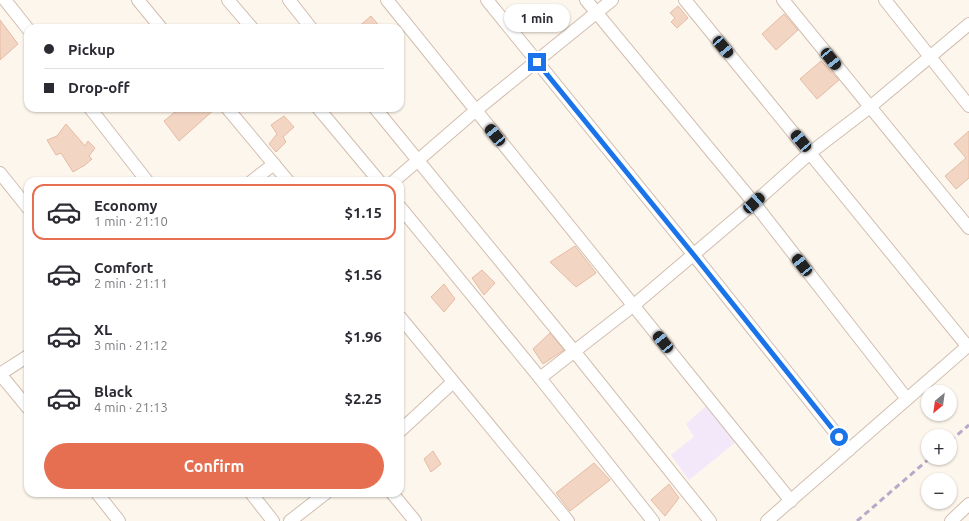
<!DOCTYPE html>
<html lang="en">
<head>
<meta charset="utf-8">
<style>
  body { margin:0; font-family:Ubuntu,sans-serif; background:#f7f7f7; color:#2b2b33; height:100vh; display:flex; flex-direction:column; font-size:15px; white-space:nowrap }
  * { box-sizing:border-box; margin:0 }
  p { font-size:13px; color:#7c7c81 }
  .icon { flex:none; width:22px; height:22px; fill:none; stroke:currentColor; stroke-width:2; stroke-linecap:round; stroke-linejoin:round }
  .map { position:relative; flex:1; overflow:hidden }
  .drawer { position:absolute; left:24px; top:177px; width:380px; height:320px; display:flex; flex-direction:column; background:#fff; border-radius:12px; box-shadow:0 1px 3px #0004 }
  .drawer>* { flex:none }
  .guide { position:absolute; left:24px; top:24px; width:380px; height:88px; border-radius:12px; box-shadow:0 1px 3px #0004; display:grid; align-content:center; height:88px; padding:0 20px; background:#fff }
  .needle { width:26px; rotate:209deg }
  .tools { position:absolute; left:921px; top:385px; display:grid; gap:8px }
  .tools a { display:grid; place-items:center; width:36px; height:36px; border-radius:50%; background:#fff; box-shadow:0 1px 3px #0004; font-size:20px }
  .end { position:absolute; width:18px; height:18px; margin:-9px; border:5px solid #1a73e8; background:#fff; box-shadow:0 0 0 2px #fff }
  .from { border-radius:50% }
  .bubble { position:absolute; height:28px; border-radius:14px; background:#fff; box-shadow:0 1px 3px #0004; font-size:13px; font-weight:700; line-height:28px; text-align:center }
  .car { position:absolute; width:12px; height:24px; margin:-12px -6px; border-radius:5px; box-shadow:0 0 3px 1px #0007; background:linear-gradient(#222 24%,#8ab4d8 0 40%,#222 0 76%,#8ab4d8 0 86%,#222 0) }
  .guide b { display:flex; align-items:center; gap:14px; height:38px; font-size:15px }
  .guide b+b { border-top:1px solid #e1e1e2 }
  .guide i { width:10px; height:10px; background:#2b2b33 }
  ul { padding:7px 0 0; list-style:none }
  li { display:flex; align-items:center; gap:12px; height:56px; margin:0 8px 6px; padding:0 12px; border:2px solid transparent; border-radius:12px }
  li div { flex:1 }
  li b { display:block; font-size:15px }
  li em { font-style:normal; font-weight:700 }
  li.selected { border-color:#e76f51 }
  li>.icon { width:36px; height:36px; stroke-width:1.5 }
  .primary-button { display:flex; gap:8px; margin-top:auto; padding:8px 20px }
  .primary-button a { flex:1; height:46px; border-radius:24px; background:#e76f51; color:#fff; font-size:16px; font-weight:700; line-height:46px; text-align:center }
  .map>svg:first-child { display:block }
</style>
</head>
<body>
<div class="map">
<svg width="969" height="521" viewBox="0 0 969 521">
  <rect width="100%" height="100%" fill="#fdf6ec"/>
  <path fill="#f3e8fa" d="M706,406L737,441L689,480L671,455L694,437L686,424Z"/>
  <g fill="#f3d5c3" stroke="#e6bba3">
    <path d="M678,6L688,18L677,28L671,22L675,18L670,13Z"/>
    <path d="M784,14L798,30L776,50L762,34Z"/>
    <path d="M371,16L381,28H357Z"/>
    <path d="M0,20L18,44L0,60Z"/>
    <path d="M821,61L839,80L817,99L800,79Z"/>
    <path d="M180,108H216L179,141L164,121Z"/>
    <path d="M284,116L294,127L283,137L286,142L276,152L269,144L277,134L271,125Z"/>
    <path d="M66,124L85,146L88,141L95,148L89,156L92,159L85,165L73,172L61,153L56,155L47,140L57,136Z"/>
    <path d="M969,131V178L956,189L945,176L966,158L954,144Z"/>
    <path d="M575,246L596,273L576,287L550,262Z"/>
    <path d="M482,270L495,283L484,295L472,278Z"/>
    <path d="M444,284L455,299L444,312L431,297Z"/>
    <path d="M550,333L564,350L543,364L533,349Z"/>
    <path d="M433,451L441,464L431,472L424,459Z"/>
    <path d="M594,463L610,480L570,511L556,493Z"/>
    <path d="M669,484L679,498L665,516L651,500Z"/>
  </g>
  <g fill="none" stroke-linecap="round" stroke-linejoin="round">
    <defs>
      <g id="minor">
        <path d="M5,0L28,29"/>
        <path d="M138,0L161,28"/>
        <path d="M228,0L252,28"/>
        <path d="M289,0L311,28"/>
        <path d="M387,0L791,501"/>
        <path d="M487,0L693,254L849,450"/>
        <path d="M586,0L754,203L907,399"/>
        <path d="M685,0L968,347"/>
        <path d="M783,0L969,228"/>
        <path d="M885,0L969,106"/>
        <path d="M90,108L147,181"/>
        <path d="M227,108L288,181"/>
        <path d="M318,108L379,181"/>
        <path d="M375,108L574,351L710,521"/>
        <path d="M0,173L28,208"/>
        <path d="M252,181L274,164"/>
        <path d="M394,181L475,111L612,0"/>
        <path d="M400,207L540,378L634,305L754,203L810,153L870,107L969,24"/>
        <path d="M400,317L568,521"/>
        <path d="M0,374L28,408"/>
        <path d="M0,374L28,356"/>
        <path d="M540,378L653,521"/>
        <path d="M400,431L453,382"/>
        <path d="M97,493L119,521"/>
        <path d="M251,493L273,521"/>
        <path d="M392,493L415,521"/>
        <path d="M290,521L326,493"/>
        <path d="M767,521L969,345"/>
        <path d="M951,521L969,504"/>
      </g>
    </defs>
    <use href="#minor" stroke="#d1beb0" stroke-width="14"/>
    <use href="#minor" stroke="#fff" stroke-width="12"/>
    <g stroke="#b9a8c9" stroke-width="3" stroke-dasharray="6 4" stroke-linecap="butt">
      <path d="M950,441L969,425"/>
      <path d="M857,521L930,458"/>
    </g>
  </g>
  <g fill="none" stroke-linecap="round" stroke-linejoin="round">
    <path stroke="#1a73e8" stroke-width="5" d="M537,62L693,254L839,437"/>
  </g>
</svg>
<div class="tools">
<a><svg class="needle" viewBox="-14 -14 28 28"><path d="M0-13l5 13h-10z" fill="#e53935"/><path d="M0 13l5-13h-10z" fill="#7c7c81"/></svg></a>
<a>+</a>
<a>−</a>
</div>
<i class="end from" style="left:839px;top:437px"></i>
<i class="end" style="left:537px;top:62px"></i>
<div class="bubble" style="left:504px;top:4px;width:66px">1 min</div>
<i class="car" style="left:723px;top:47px;rotate:140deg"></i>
<i class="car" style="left:831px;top:59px;rotate:141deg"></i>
<i class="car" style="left:495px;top:135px;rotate:321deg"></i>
<i class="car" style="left:801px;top:141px;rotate:320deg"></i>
<i class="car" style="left:754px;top:203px;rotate:48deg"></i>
<i class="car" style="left:802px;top:265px;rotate:322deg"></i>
<i class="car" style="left:663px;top:342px;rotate:321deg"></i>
<div class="guide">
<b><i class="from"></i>Pickup</b>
<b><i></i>Drop-off</b>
</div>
<section class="drawer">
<ul>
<li class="selected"><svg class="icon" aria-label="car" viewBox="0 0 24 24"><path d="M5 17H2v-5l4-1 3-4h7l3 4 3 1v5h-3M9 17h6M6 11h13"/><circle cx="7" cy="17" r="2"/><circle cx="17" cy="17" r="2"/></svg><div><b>Economy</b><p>1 min · 21:10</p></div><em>$1.15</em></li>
<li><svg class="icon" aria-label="car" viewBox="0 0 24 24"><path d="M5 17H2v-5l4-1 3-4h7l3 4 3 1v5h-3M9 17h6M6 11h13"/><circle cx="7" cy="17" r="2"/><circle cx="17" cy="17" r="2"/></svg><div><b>Comfort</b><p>2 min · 21:11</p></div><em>$1.56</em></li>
<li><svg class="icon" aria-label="car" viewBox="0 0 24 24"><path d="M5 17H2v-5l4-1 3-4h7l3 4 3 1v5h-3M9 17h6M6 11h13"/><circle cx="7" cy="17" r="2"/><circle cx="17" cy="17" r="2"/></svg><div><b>XL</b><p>3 min · 21:12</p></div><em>$1.96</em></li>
<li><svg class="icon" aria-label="car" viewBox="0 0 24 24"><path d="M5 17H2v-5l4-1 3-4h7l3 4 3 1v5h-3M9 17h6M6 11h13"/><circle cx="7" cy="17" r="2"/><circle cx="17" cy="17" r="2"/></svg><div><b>Black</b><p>4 min · 21:13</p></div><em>$2.25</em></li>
</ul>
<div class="primary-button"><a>Confirm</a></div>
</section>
</div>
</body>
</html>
